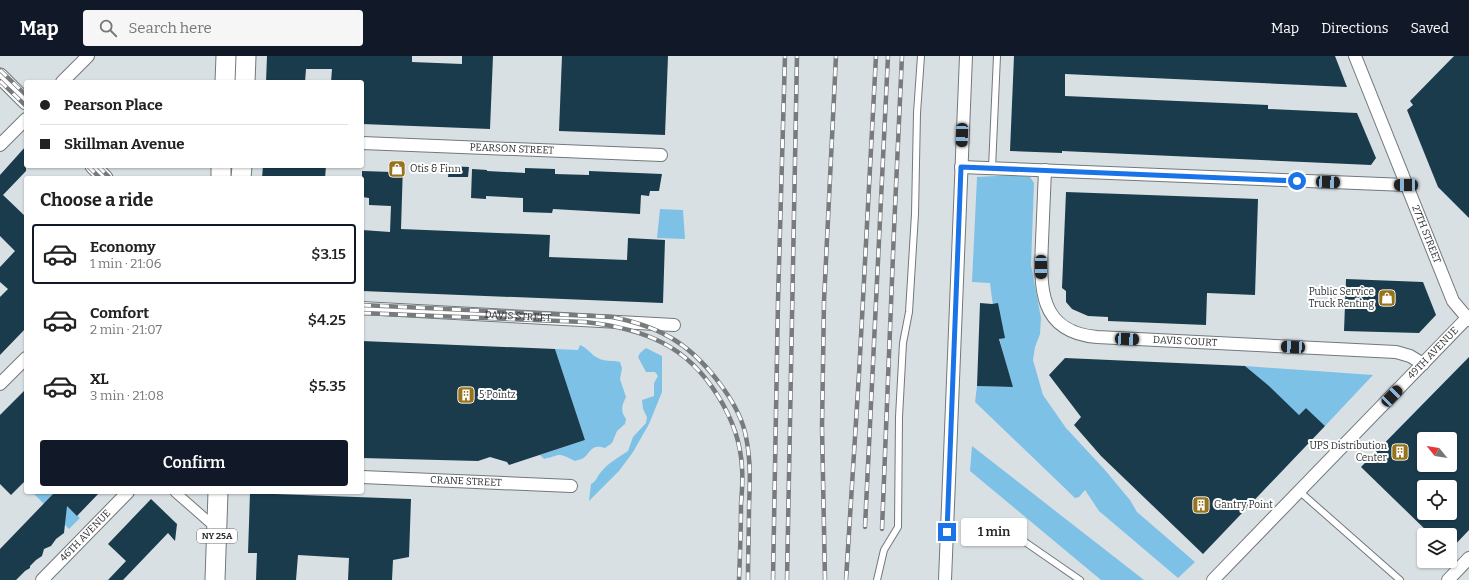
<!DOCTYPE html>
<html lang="en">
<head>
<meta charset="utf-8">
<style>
  body { margin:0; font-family:Bitter,serif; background:#f6f6f6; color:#222; height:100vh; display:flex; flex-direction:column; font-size:15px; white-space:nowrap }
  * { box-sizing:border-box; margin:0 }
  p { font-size:13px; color:#767676 }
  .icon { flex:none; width:22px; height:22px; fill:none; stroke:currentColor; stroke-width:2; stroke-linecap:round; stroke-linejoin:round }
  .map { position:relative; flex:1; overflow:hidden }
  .panel { position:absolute; left:24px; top:120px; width:340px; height:318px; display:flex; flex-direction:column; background:#fff; border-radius:4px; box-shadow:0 1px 3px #0004 }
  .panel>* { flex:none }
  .top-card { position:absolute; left:24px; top:24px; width:340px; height:88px; border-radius:4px; box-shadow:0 1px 3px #0004; display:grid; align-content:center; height:88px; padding:0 16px; background:#fff }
  .needle { width:26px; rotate:300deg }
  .controls { position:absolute; left:1417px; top:376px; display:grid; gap:8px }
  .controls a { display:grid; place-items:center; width:40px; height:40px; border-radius:4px; background:#fff; box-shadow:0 1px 3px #0004; font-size:20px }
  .end { position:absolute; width:18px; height:18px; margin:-9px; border:5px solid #1a73e8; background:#fff; box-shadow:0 0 0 2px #fff }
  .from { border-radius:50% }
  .bubble { position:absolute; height:28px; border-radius:4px; background:#fff; box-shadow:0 1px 3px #0004; font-size:13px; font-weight:600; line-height:28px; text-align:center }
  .car { position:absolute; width:12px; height:24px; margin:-12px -6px; border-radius:5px; box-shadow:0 0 3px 1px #0007; background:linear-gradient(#222 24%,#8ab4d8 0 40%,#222 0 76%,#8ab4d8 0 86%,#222 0) }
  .top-card b { display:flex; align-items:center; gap:14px; height:38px; font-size:15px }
  .top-card b+b { border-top:1px solid #e0e0e0 }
  .top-card i { width:10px; height:10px; background:#222 }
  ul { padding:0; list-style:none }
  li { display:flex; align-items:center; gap:12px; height:60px; margin:0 8px 6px; padding:0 8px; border:2px solid transparent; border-radius:4px }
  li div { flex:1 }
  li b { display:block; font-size:15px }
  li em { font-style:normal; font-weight:600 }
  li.selected { border-color:#111827 }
  li>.icon { width:36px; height:36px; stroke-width:1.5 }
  h2 { padding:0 16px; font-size:18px; line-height:48px }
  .primary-button { display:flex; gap:8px; margin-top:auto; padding:8px 16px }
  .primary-button a { flex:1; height:46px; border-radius:4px; background:#111827; color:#fff; font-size:16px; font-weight:600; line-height:46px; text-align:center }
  header { display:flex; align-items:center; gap:24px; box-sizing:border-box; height:56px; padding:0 20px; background:#111827; color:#fff }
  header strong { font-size:19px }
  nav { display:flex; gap:22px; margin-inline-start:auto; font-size:14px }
  .search { width:280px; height:36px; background:#f6f6f6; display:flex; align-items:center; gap:10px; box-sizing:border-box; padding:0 14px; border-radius:4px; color:#767676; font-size:15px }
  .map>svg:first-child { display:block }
</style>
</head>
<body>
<header>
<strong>Map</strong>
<div class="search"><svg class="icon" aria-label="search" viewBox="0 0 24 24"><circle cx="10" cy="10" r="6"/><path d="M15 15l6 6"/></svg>Search here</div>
<nav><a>Map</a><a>Directions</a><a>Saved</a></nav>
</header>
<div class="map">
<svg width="1469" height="524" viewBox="0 0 1469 524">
  <rect width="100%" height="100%" fill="#d9e0e4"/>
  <g fill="#7ec1e6">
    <path d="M1015,119L1030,121L1034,127L1031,209L1041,262L1040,278L1035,291L1033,304L1043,339L1066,372L1105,414L1130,444L1137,456L1195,506L1178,522L1099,455L1085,434L1079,441L1075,442L975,346L977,330L1013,331C1002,297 994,263 990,227L972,226L977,121Z"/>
    <path d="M660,153L683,154L685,183L657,182Z"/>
    <path d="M580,289C588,292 591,299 598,302C604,306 613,304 620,306L622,312L620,323L626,341C622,349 620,355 626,363L625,368L617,375L612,387L605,392C590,387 591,398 582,403C579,404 577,404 575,405C556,396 562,399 544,403L540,399L585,384L555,293L578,294Z"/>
    <path d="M646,292L662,300V336L649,368L633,396L619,415L589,445L591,428C597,425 597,420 601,416C608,407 619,401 628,395L633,381L646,367L647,361L643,353L642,344L654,340V327L658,320L655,316H646L638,301L640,297Z"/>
    <path d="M1245,310L1373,319L1325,370L1306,352L1299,359Z"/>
    <path d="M972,390L1144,524H1101L970,415Z"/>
    <path d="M32,436H53L80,462L69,473Z"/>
  </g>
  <g fill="#1a3b4c" fill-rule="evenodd">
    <path d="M267,0H412V6L462,8V0H493L490,73L362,68L363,29H362V26H331L332,13H306L305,26H266Z"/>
    <path d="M562,0H668L665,79L559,75Z"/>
    <path d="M1014,0H1335L1347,31L1065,18V40L1268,49V53L1357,57L1376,102L1371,109L1062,95V97L1010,95Z"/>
    <path d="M1454,0H1469V162L1438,131L1407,54L1413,49L1410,45Z"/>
    <path d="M26,90V115L3,139L26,161V272L0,299V241L8,233L0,226V211L15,195L0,180V119Z"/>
    <path d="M392,108H403L401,173L550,179L549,201L627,204L628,182L665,184L663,247L362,235V174L390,176L391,150L369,149V142L362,141V115L392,116Z"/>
    <path d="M263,110H326L325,122H262Z"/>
    <path d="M449,110L469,111L468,121H448Z"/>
    <path d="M525,112L555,113V118L589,119V115L662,118L659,135H650L649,140L641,139L640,158L553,153L552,157L523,156V142L486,140V143L471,142L472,113L487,114V115L525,117Z"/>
    <path d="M1066,136L1258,143L1255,239L1207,237L1206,269L1108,265V261L1088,260L1072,253L1066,246V235L1062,232Z"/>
    <path d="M1346,223L1423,226L1436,259L1419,277L1344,275Z"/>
    <path d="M980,247L992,248L998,247L1005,282L999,283L1013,331L977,330Z"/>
    <path d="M362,285L555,293L585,384L509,409L507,406L490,401L478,405L362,402Z"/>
    <path d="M1469,301V474L1450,494V479H1431L1361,411ZM1424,383H1450V409H1424ZM1424,431H1450V457H1424Z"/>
    <path d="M1065,302L1245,310L1269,330L1299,359L1306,352L1325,370L1203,498L1101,400L1074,369L1081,361L1049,319Z"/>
    <path d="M26,333V424L11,439L0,428V359Z"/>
    <path d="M53,436H100L77,460L67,450L64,477L56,483L51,490L44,493L42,500L36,504L30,510V512L25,515L16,524H0V493L54,437Z"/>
    <path d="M250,437L411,443L409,501L393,504L392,524H348L349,502L298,499L296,524H256L257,497H248Z"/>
    <path d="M151,443L177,468L175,485L168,477L123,524H108L126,505L108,488Z"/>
  </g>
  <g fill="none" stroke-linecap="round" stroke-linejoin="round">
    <defs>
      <g id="service">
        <path d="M992,112L997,0"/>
        <path d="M1299,435L1400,524"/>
        <path d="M990,473L1025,486L1080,524"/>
        <path d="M877,524L884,494L898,471L899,361L903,287L909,256L915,158L917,57L921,0"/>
      </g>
      <path id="pedestrian" d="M175,436L216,472"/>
      <g id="minor">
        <path id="s1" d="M1355,0L1453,245L1469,264"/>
        <path d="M62,26L88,0"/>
        <path id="s2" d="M362,87L661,99"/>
        <path d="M0,89L26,63"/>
        <path d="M961,111L1406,129"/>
        <path id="s3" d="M1045,114C1044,138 1043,161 1042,185C1040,231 1038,276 1097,281L1396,296L1410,300L1423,308"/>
        <path id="s4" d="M362,252L674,269"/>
        <path d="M0,328L26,302"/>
        <path id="s5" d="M362,421L571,430"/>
        <path id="s6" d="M42,524L128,436"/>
        <path d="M945,524L966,0"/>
        <path id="s7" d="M1213,524L1469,260"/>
        <path d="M1448,524L1469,502"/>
      </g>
      <g id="tertiary">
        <path d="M0,20L26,46"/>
        <path d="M93,110L105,122"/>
      </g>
      <g id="primary">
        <path d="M225,26L226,0"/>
        <path d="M245,26L246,0"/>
        <path d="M221,122V110"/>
        <path d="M241,122L242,110"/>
        <path d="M215,524L218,436"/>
      </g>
    </defs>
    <use href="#service" stroke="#72787b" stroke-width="8"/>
    <use href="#pedestrian" stroke="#72787b" stroke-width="11"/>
    <use href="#minor" stroke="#72787b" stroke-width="14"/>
    <use href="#tertiary" stroke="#72787b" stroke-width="17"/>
    <use href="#primary" stroke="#72787b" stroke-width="21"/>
    <use href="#service" stroke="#fff" stroke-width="6"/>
    <use href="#pedestrian" stroke="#fff" stroke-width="9"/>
    <use href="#minor" stroke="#fff" stroke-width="12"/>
    <use href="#tertiary" stroke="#fff" stroke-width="15"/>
    <use href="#primary" stroke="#fff" stroke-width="19"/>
    <defs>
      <g id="rail">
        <path d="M0,14L26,39"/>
        <path d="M0,25L26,50"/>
        <path d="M88,110L100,122"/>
        <path d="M98,110L110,122"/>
        <path d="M362,249L612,261C663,271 693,290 723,332C733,346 743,364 746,381C751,405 750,428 749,451C749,475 748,500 748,524"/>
        <path d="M362,257L585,266C612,269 638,274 663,287C706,309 740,364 742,412C743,424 742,436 741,448C741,474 740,499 739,524"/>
        <path d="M865,471L888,0"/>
        <path d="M882,473L894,174L902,0"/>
        <path d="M773,524L778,244L785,0"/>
        <path d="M787,524L797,0"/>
        <path d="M825,524L822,371L824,245L836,0"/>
        <path d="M846,524L859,318L876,0"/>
      </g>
    </defs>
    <use href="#rail" stroke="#777b7e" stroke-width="4.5"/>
    <use href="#rail" stroke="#fff" stroke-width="3" stroke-dasharray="9" stroke-linecap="butt"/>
  </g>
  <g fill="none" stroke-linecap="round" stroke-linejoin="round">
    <path stroke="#1a73e8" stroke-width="5" d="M947,476L961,111L1297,125"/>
  </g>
  <defs>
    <symbol id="shop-square" viewBox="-11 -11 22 22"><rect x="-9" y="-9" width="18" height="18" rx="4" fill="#97731c" stroke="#fff"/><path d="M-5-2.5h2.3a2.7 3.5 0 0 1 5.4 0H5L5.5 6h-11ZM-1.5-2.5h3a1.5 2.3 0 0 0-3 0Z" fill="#fff"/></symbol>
    <symbol id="building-square" viewBox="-11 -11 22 22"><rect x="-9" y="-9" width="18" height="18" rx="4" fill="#97731c" stroke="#fff"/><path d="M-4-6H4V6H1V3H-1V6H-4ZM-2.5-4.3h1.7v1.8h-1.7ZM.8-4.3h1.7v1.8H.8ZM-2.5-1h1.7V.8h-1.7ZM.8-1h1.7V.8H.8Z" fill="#fff"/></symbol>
  </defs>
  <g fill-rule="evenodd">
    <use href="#shop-square" x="387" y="103" width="20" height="20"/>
    <use href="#shop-square" x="1377" y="232" width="20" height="20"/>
    <use href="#building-square" x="456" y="329" width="20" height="20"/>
    <use href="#building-square" x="1390" y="386" width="20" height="20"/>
    <use href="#building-square" x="1191" y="439" width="20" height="20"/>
  </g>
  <g text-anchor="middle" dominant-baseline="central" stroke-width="4" stroke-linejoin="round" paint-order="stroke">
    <rect fill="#fff" stroke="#6d6e70" stroke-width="1" x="197" y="473" width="40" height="14" rx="3"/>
    <g font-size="9" font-weight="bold" fill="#2e3032">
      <text x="217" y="480">NY 25A</text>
    </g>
    <g font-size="10" fill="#2e3032" stroke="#fff">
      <text stroke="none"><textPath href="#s2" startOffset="150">PEARSON STREET</textPath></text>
      <text stroke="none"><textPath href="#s1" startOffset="192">27TH STREET</textPath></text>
      <text stroke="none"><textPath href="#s4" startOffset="156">DAVIS STREET</textPath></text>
      <text stroke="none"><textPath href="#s3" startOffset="287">DAVIS COURT</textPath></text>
      <text stroke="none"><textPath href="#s7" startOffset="316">49TH AVENUE</textPath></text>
      <text stroke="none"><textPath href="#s5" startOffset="104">CRANE STREET</textPath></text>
      <text stroke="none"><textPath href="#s6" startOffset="62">46TH AVENUE</textPath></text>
    </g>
    <g font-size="10" fill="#2e3032" stroke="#fff" text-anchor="start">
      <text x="410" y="113">Otis &amp; Finn</text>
      <text x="1374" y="236" text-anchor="end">Public Service<tspan x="1374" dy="12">Truck Renting</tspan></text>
      <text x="479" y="339">5 Pointz</text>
      <text x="1387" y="390" text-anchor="end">UPS Distribution<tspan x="1387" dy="12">Center</tspan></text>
      <text x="1214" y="449">Gantry Point</text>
    </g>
  </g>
</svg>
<div class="controls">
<a><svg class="needle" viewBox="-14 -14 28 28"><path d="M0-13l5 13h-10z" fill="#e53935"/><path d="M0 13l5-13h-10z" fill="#767676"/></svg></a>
<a><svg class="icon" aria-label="locate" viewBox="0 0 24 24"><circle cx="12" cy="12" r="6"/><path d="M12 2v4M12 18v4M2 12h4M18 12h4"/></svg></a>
<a><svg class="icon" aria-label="layers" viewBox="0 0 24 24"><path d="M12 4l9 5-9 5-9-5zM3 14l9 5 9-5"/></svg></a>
</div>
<i class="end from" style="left:1297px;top:125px"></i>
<i class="end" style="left:947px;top:476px"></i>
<div class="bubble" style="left:961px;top:462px;width:66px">1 min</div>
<i class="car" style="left:962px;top:79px;rotate:182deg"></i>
<i class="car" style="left:1328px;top:126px;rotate:93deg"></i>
<i class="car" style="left:1406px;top:129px;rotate:271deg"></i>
<i class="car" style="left:1041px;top:211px;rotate:180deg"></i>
<i class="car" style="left:1127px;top:283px;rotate:93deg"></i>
<i class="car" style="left:1293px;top:291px;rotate:273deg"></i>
<i class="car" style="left:1392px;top:340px;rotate:44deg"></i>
<div class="top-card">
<b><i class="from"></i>Pearson Place</b>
<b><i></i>Skillman Avenue</b>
</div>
<section class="panel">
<h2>Choose a ride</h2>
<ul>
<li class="selected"><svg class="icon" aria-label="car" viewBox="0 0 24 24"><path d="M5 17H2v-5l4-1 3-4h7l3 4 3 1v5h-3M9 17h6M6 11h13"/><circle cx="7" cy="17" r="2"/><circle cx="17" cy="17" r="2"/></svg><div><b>Economy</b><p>1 min · 21:06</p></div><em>$3.15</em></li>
<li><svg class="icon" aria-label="car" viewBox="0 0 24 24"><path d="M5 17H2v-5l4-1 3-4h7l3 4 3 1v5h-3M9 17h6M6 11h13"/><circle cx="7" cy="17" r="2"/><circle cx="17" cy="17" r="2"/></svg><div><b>Comfort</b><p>2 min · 21:07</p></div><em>$4.25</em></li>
<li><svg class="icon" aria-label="car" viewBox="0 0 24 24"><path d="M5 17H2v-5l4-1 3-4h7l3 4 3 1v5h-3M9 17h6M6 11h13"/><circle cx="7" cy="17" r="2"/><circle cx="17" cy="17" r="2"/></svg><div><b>XL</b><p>3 min · 21:08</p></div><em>$5.35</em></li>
</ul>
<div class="primary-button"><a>Confirm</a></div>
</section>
</div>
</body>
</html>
